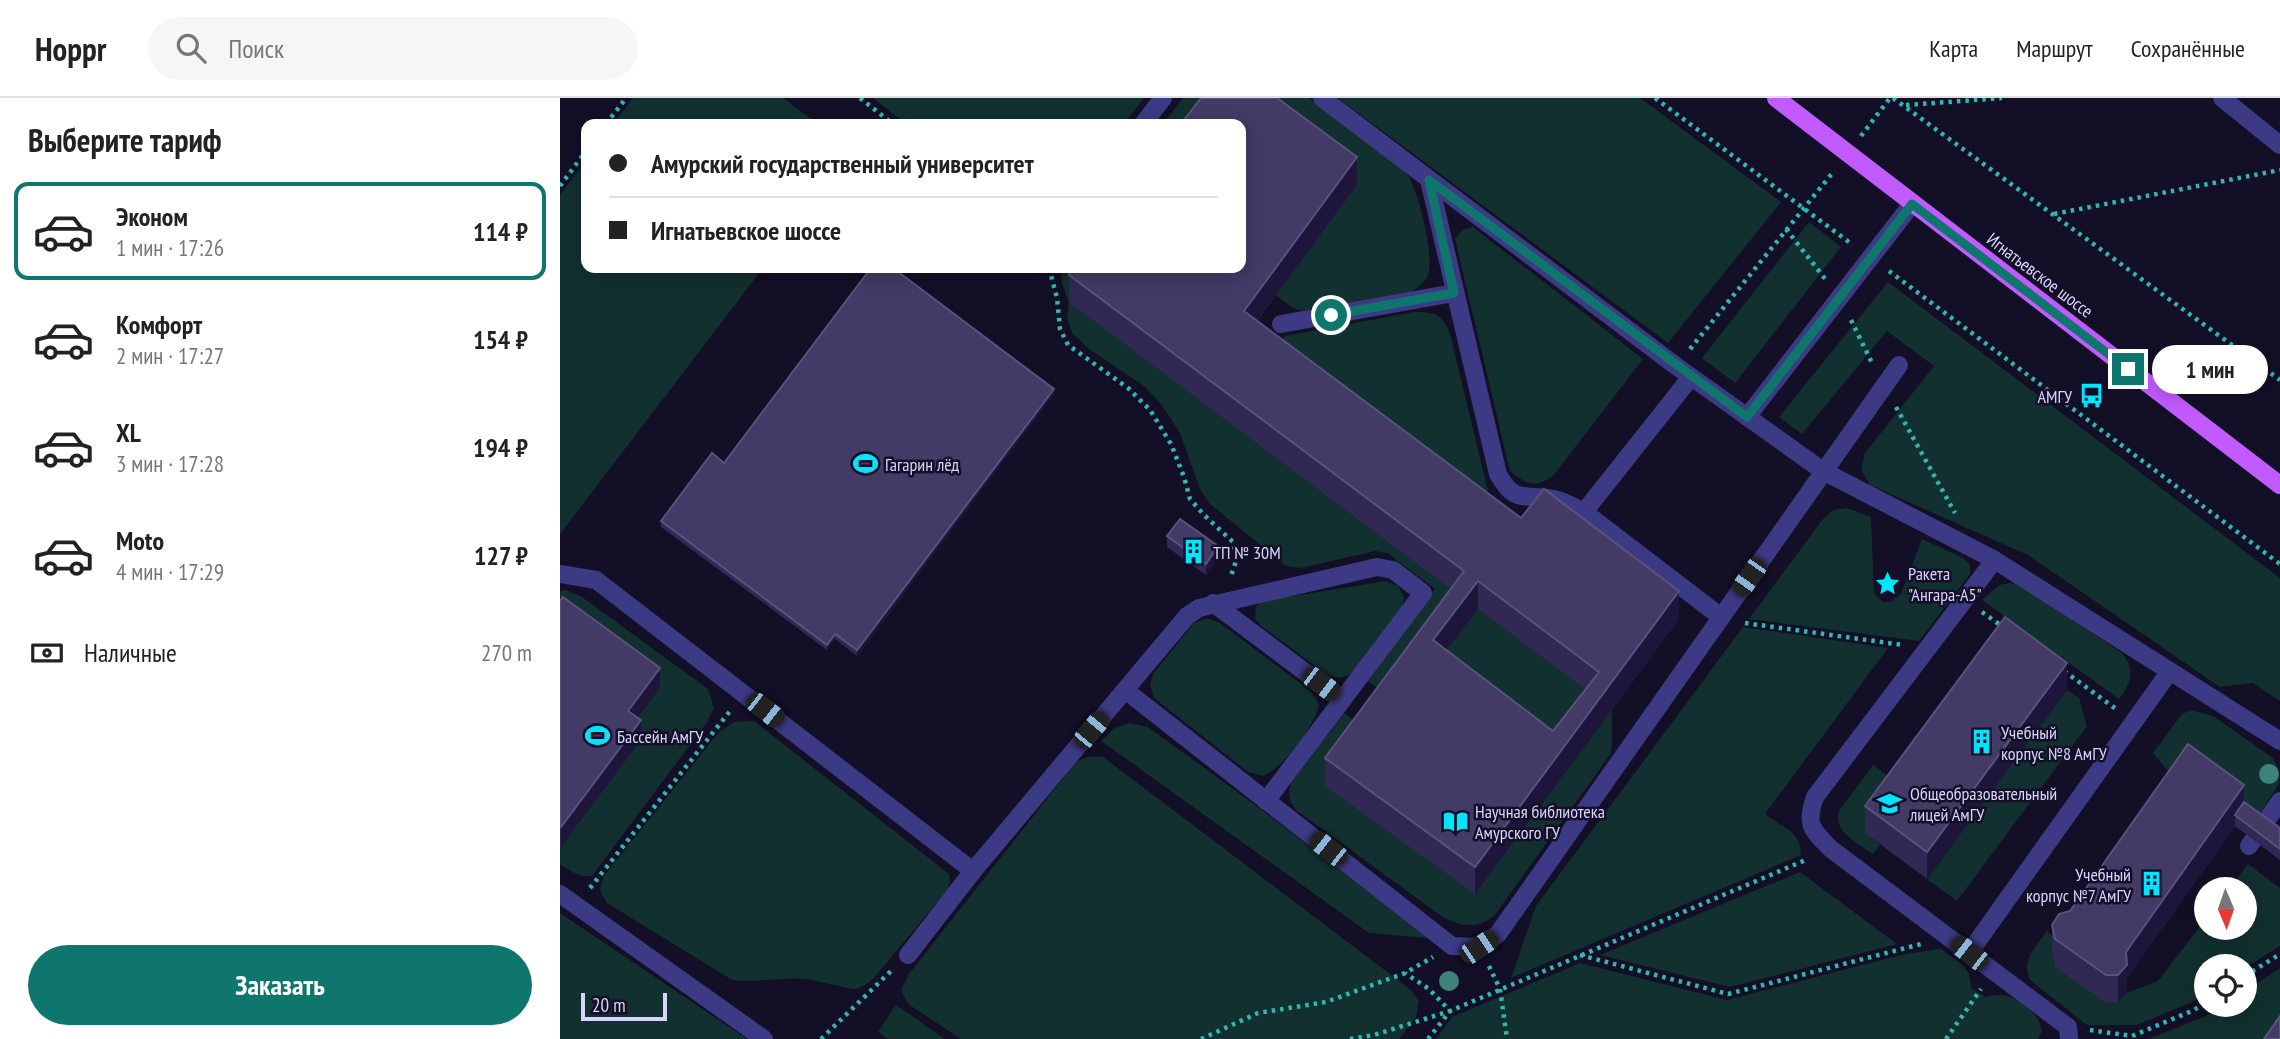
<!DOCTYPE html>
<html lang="ru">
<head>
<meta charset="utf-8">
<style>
  body { margin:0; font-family:"PT Sans Narrow",sans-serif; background:#f6f6f6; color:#222; height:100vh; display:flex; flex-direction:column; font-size:26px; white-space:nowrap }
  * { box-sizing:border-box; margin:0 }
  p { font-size:23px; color:#767676 }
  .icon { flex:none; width:38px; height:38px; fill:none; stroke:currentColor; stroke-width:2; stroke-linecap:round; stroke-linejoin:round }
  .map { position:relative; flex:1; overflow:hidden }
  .side { display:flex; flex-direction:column; background:#fff; width:560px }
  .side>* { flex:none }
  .top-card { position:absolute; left:21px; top:21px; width:665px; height:154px; border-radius:14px; box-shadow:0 4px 18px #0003; display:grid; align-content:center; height:154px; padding:0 28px; background:#fff }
  .needle { width:46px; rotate:178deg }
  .fabs { position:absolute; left:1634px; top:779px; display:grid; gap:14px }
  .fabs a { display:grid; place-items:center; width:63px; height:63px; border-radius:50%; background:#fff; box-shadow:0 4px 18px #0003; font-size:35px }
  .scale { position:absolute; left:21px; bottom:18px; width:86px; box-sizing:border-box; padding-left:7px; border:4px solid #d9d4ff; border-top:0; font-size:19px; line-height:24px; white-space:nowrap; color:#d9d4ff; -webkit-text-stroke:5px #130f26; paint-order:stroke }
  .end { position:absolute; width:32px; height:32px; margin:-16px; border:9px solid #0f766e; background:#fff; box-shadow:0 0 0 4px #fff }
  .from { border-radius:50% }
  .bubble { position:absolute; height:49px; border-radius:24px; background:#fff; box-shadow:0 4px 18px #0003; font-size:23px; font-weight:700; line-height:49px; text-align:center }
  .car { position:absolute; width:21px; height:42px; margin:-21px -10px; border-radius:9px; box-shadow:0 0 5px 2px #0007; background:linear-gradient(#222 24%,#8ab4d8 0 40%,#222 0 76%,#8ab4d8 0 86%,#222 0) }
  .top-card b { display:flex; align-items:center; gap:24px; height:66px; font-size:26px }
  .top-card b+b { border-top:2px solid #e0e0e0 }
  .top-card i { width:18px; height:18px; background:#222 }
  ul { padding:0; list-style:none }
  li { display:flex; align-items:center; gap:21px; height:98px; margin:0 14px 10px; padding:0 14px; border:4px solid transparent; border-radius:14px }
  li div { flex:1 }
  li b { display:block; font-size:26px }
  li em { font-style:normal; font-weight:700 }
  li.active { border-color:#0f766e }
  li>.icon { width:63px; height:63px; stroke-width:1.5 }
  h2 { padding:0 28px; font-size:32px; line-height:84px }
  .pay { display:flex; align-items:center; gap:18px; height:77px; padding:0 28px; font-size:26px }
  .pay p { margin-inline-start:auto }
  .primary-button { display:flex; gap:14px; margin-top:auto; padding:14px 28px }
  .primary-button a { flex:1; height:80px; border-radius:42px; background:#0f766e; color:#fff; font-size:28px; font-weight:700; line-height:80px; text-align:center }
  header { display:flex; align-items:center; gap:42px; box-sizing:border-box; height:98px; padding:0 35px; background:#fff; border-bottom:2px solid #e0e0e0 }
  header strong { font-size:33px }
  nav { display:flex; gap:38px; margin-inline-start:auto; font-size:24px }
  .search { width:490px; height:63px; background:#f6f6f6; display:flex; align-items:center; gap:18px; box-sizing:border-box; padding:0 24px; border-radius:38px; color:#767676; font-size:26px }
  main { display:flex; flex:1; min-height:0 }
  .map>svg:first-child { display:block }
</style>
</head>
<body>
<header>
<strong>Hoppr</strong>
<div class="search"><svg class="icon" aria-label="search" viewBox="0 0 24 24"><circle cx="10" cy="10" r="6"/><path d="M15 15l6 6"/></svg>Поиск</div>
<nav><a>Карта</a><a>Маршрут</a><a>Сохранённые</a></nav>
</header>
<main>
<section class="side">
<h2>Выберите тариф</h2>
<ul>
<li class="active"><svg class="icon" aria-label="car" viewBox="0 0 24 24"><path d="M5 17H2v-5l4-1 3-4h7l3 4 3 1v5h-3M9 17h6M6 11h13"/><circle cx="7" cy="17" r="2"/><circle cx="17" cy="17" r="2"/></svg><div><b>Эконом</b><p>1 мин · 17:26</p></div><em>114 ₽</em></li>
<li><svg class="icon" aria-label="car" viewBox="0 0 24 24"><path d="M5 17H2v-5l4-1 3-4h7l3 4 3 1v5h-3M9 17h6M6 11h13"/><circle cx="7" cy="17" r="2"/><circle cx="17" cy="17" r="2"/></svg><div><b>Комфорт</b><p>2 мин · 17:27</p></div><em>154 ₽</em></li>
<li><svg class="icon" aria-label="car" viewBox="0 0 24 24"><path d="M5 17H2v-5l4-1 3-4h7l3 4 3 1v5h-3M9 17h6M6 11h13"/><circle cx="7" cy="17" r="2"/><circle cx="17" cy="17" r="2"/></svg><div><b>XL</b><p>3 мин · 17:28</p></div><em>194 ₽</em></li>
<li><svg class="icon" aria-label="car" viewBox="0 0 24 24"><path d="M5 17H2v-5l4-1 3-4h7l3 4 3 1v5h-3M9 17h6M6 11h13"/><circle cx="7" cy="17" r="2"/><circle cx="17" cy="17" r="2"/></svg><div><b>Moto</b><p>4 мин · 17:29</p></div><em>127 ₽</em></li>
</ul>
<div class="pay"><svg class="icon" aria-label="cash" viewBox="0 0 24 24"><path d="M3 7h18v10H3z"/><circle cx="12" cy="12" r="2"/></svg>Наличные<p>270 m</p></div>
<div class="primary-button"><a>Заказать</a></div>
</section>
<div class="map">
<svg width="1720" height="941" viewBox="0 0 1720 941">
  <rect width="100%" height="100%" fill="#130f26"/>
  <g fill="#12302f">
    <path d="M73,0H223L258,26H53Z"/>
    <path d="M313,0H584L564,26H346Z"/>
    <path d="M623,0H661L642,26H603Z"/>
    <path d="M680,0H749L840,68C844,72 848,76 850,81C859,97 875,161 868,177C864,186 857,190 849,196L742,213L731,209L716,197Z"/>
    <path d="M778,0H1080L1221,104L1108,245Z"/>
    <path d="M26,62V170H203L0,436V97Z"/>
    <path d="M1249,124L1281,149L1175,285L1142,260Z"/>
    <path d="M913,129L1083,261L993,378C974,391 966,386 950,373L895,141L902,132Z"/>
    <path d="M501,170H535L904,500L830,599L808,583L875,491L827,455L815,453L741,470L726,468L649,405L640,391L620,335L602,307L584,288L529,251L513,236L507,221L509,204L502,186Z"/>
    <path d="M1328,184L1720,480V603L1693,585L1660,589L1468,457L1310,387L1301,372L1305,355L1374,268L1327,233L1242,336L1219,319Z"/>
    <path d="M854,214C876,214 881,216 890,236L937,430L708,256L725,238Z"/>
    <path d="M1287,410L1311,419L1314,496L1323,504H1330L1341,496L1362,441L1403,460L1410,467V476L1359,543L1189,521L1263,421L1273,412Z"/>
    <path d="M826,483L838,488L844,499L842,511L793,575L781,580L769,578L701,528L695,520L696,509L703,503Z"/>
    <path d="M1450,485L1462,487L1563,556C1575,572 1571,586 1559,601L1422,502L1439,487Z"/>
    <path d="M6,492L22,499L148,591L154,610L147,624L32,778C19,780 11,773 0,766V748L80,643L0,517V493Z"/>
    <path d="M918,511L1039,601L993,660L873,569Z"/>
    <path d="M647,520L660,525L752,594L759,607C753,630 726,666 704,678L688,674L594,600L590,587L593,576L634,525Z"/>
    <path d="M1183,529L1328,550L1205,716C1222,730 1241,732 1241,757L951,880L976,808Z"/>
    <path d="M1507,592L1519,600L1527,628L1397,803L1367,781Z"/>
    <path d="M1052,611C1051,627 1054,641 1050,657L934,818C916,831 904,829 884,820L736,712C728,701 727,694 733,682L784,615L806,632L915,796Z"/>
    <path d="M1631,612L1653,618L1713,660L1719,672V686L1695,723L1628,674L1606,671L1593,655L1622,616Z"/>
    <path d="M194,623L389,776L390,784L388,791L314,880C308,885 303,889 295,891C288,891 256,882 245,881C221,879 197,885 172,882L47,805L40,792L44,778L159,634L174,624Z"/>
    <path d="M569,625L588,629L702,712L868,840L809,835L541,643L553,631Z"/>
    <path d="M527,659H543L851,892L859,903L856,919L839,941H401L348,906L341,892L349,876L516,664Z"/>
    <path d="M1313,667L1340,687L1306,735L1320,747L1313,756C1298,745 1273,735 1279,713Z"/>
    <path d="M1688,766L1720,790V848L1685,870L1647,868V895L1632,904L1577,927H1527L1471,883C1460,863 1475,850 1487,833L1499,843L1496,869L1546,905L1558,904L1567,895L1598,883L1647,819V830H1685V791H1669Z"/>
    <path d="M1240,774L1337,846L1170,889L1040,857Z"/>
    <path d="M0,815L187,941H0Z"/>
    <path d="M1381,851C1398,864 1411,867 1411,890L1425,899C1431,898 1436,896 1442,897C1458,899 1481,917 1482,933L1478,941H876L892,919L1020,865L1167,902L1345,856Z"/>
    <path d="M1720,870V941H1588L1644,919L1664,907L1685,906V893Z"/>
    <path d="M336,907L385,941H328L318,934Z"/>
  </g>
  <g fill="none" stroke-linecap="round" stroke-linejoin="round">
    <g stroke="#2fb8b0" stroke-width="4.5" stroke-dasharray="3.5 5" stroke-linecap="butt">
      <path d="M300,0L333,26"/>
      <path d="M1095,0L1293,147"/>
      <path d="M1333,0L1720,282"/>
      <path d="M1346,7L1442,0"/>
      <path d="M46,26L66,0"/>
      <path d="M1301,38L1330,0"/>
      <path d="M0,88L26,53"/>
      <path d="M1494,116L1720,72"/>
      <path d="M1226,131L1266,182"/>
      <path d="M489,170L497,200L500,231L508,247L568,290L590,312L611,346L624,379L630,401L644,417L673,444L677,460L671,478"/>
      <path d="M1329,173L1720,466"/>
      <path d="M1291,222L1312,265"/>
      <path d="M1130,251L1274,73"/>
      <path d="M1336,309L1395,415"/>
      <path d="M1422,514L1443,529"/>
      <path d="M1185,525L1343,547"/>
      <path d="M1504,573L1556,611"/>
      <path d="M30,790L170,613"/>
      <path d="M1020,857L1168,896L1361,846"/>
      <path d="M929,868L940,891L947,941"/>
      <path d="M1685,878L1720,856"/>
      <path d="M1530,932L1572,938L1634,912L1647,903"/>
      <path d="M261,941L332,872"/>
      <path d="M641,941L698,915L766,904L845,875L873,859"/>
      <path d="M790,941L814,937L890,913L869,891L845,875"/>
      <path d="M868,941L890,913L1248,761"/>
      <path d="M1386,941L1421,891"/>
    </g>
    <g stroke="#3d3a85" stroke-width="18">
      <path d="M762,0L1116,268L1263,373L1433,461L1720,643"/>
      <path d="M1662,0L1720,47"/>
      <path d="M583,26L603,0"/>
      <path d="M869,82L938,376C953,403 960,397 988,400C1001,401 1012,408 1024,414"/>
      <path d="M721,226L894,195"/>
      <path d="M1131,279L1024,414L1161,519"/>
      <path d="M1187,319L1352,106"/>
      <path d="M1433,461L1430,468L1255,699C1245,727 1252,732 1271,751L1508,929L1509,941"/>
      <path d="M0,476L36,482L413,773"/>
      <path d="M653,505L782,602"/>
      <path d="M565,592L627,518L639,510L817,469L833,472L863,495L706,703"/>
      <path d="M1689,748L1720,703"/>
      <path d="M0,796L204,941"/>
      <path d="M1409,855L1610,573"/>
      <path d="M348,857L413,773L565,592L892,848L919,849L938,836L1339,267"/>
    </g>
    <path stroke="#c25bff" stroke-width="18" d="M1216,0L1720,387"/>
  </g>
  <g fill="#3d827b">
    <circle cx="1709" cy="676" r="10"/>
    <circle cx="889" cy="883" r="10"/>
  </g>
  <g fill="#312854" fill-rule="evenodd">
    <path d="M797,87L697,223L961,420L1119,521L915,796L765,688V660L891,491L509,204V177ZM918,511L1025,591L993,633L886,552Z"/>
    <path d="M494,296L297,558L275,541L267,552L101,429V423L164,365Z"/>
    <path d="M607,438L658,459L646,477L607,449Z"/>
    <path d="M0,503L100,590L78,620L81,642L1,749L0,748Z"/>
    <path d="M1507,592L1367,781L1305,735V708Z"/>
    <path d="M1684,687V704L1720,730V762L1675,728L1567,880V895L1558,904L1546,905L1495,869L1492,854V827Z"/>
  </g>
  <g fill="#1d163a">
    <path d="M797,59V87L684,240V213Z"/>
    <path d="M494,291V296L297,558V552Z"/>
    <path d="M658,448V459L646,477V466Z"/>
    <path d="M918,483V511L873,569V542Z"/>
    <path d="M1119,493V521L915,796V769Z"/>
    <path d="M275,536V541L267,552V547Z"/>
    <path d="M1507,565V592L1367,781V754Z"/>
    <path d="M100,570V590L68,633V613Z"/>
    <path d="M81,622V642L1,749V729Z"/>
    <path d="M1684,687V715L1675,717V728L1567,880V895L1558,904V877L1566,854Z"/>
  </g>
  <g fill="#433a66" stroke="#5a527e" stroke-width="2" fill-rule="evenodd">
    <path d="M641,0H717L797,59L684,213L961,420L984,391L1119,493L915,769L765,660L904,473L509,177L514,170H681V26H621ZM918,483L1039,574L993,633L873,542Z"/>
    <path d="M311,170H333L494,291L297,552L275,536L267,547L101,423L152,355L164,365Z"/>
    <path d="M620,421L658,448L646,466L607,438Z"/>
    <path d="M3,499L100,570L68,613L81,622L1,729L0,728V503Z"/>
    <path d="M1445,519L1507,565L1367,754L1305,708Z"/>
    <path d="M1628,646L1684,687L1566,854L1567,867L1558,877H1546L1495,841L1492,827L1499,816L1510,813Z"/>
    <path d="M1684,704L1720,730V751L1675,717Z"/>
    <path d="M1720,918V941H1704Z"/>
  </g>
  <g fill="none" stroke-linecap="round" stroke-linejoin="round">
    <path stroke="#0f766e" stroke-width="9" d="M771,217L894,195L869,82L1187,319L1352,106L1568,271"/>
  </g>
  <defs>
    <symbol id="bus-bare" viewBox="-9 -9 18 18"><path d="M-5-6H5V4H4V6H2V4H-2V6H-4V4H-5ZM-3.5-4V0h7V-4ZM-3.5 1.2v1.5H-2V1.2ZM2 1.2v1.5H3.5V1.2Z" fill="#00e5ff" stroke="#130f26" stroke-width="2.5" paint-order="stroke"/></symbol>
    <symbol id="stadium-bare" viewBox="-9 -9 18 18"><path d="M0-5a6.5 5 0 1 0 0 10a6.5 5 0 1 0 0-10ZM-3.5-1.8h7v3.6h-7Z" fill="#00e5ff" stroke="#130f26" stroke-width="2.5" paint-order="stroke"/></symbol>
    <symbol id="building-bare" viewBox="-9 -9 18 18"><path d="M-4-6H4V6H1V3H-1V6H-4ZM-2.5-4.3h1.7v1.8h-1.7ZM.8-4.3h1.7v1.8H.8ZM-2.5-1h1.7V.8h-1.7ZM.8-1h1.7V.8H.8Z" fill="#00e5ff" stroke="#130f26" stroke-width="2.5" paint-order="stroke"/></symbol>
    <symbol id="sight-bare" viewBox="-9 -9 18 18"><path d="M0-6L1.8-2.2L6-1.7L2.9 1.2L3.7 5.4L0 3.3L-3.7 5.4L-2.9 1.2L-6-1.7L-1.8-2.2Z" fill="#00e5ff" stroke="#130f26" stroke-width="2.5" paint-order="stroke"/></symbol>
    <symbol id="school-bare" viewBox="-9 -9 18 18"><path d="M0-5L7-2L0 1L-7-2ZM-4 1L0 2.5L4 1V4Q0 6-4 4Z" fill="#00e5ff" stroke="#130f26" stroke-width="2.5" paint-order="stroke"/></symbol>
    <symbol id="library-bare" viewBox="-9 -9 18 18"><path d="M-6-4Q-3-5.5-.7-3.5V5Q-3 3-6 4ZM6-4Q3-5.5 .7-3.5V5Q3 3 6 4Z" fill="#00e5ff" stroke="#130f26" stroke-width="2.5" paint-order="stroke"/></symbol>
  </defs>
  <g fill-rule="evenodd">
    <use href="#bus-bare" x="1514" y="280" width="35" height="35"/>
    <use href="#stadium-bare" x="288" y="348" width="35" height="35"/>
    <use href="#building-bare" x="616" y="436" width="35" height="35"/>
    <use href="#sight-bare" x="1310" y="468" width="35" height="35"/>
    <use href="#stadium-bare" x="20" y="620" width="35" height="35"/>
    <use href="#building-bare" x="1404" y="626" width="35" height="35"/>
    <use href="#school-bare" x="1312" y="688" width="35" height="35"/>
    <use href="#library-bare" x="878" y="706" width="35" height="35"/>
    <use href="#building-bare" x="1574" y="768" width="35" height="35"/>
  </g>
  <g text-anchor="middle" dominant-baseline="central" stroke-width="5" stroke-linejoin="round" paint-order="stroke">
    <g font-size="18" fill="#d9d4ff" stroke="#130f26">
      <text transform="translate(1480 177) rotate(37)">Игнатьевское шоссе</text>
    </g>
    <g font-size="18" fill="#d9d4ff" stroke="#130f26" text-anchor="start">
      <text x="1512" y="298" text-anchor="end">АМГУ</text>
      <text x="325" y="366">Гагарин лёд</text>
      <text x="653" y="454">ТП № 30М</text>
      <text x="1348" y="475">Ракета<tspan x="1348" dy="21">"Ангара-А5"</tspan></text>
      <text x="1441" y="634">Учебный<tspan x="1441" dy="21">корпус №8 АмГУ</tspan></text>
      <text x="57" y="638">Бассейн АмГУ</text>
      <text x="1350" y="695">Общеобразовательный<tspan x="1350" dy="21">лицей АмГУ</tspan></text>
      <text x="915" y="713">Научная библиотека<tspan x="915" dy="21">Амурского ГУ</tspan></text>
      <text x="1571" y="776" text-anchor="end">Учебный<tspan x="1571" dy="21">корпус №7 АмГУ</tspan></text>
    </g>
  </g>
</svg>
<div class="fabs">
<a><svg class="needle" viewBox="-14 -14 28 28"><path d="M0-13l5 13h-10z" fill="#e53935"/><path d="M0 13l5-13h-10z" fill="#767676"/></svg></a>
<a><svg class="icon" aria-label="locate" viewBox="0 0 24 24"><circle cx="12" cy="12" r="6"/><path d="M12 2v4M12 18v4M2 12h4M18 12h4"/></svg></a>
</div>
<div class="scale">20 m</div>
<i class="end from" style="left:771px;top:217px"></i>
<i class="end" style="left:1568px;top:271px"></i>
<div class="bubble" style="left:1592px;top:247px;width:116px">1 мин</div>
<i class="car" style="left:1189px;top:479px;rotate:215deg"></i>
<i class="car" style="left:761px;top:586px;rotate:127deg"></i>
<i class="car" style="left:205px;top:612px;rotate:128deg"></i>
<i class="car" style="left:531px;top:632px;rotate:40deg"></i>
<i class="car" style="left:768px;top:751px;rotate:308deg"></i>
<i class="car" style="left:919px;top:849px;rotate:56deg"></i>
<i class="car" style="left:1409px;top:855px;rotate:308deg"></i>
<div class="top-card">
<b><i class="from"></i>Амурский государственный университет</b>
<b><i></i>Игнатьевское шоссе</b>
</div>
</div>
</main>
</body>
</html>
